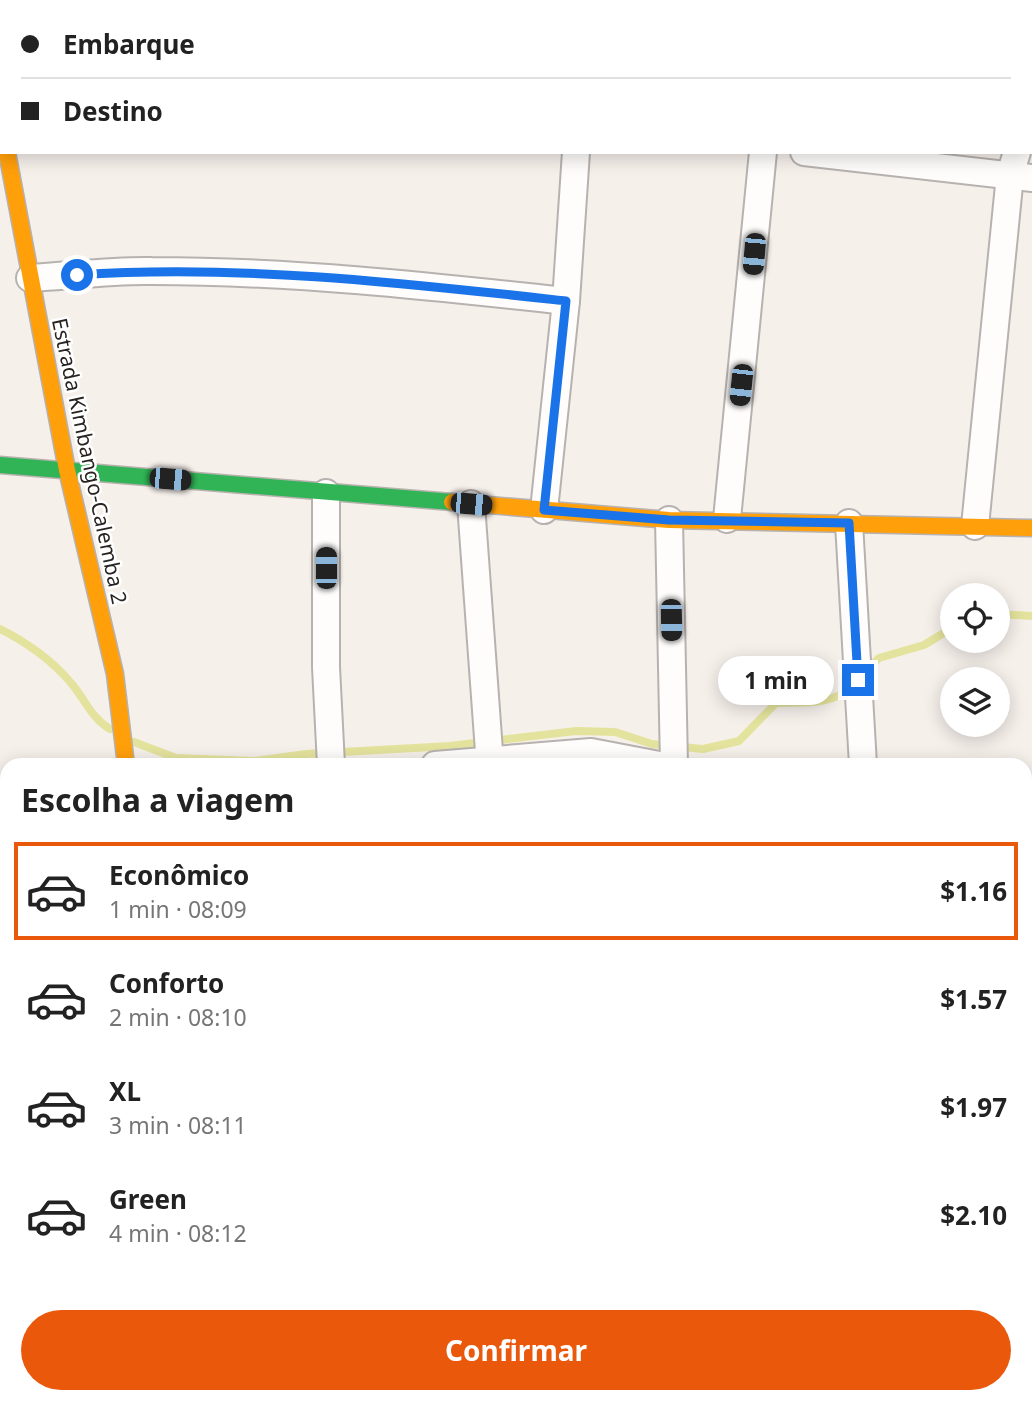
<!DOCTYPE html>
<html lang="pt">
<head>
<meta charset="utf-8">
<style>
  body { margin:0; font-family:"Noto Sans",sans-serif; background:#f2f2f2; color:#222; height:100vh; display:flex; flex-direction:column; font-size:26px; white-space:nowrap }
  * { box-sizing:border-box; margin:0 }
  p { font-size:23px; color:#767676 }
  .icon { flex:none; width:38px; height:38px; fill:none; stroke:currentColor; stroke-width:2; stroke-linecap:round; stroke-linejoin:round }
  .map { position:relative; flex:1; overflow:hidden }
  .panel { position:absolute; left:0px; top:758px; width:1032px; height:646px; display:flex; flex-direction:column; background:#fff; border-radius:21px 21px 0 0; box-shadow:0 4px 18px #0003 }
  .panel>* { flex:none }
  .banner { position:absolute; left:0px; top:0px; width:1032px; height:154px; box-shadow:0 4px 18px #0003; display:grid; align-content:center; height:154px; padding:0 21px; background:#fff }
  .tools { position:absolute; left:940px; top:583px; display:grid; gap:14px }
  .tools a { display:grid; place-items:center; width:70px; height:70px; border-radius:50%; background:#fff; box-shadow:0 4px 18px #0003; font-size:35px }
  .end { position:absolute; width:32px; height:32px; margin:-16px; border:9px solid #1a73e8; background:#fff; box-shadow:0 0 0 4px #fff }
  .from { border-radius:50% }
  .bubble { position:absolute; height:49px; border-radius:24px; background:#fff; box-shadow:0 4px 18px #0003; font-size:23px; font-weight:700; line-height:49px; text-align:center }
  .car { position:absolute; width:21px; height:42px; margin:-21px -10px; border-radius:9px; box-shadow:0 0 5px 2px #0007; background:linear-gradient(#222 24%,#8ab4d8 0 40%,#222 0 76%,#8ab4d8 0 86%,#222 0) }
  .banner b { display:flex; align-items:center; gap:24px; height:66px; font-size:26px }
  .banner b+b { border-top:2px solid #e0e0e0 }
  .banner i { width:18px; height:18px; background:#222 }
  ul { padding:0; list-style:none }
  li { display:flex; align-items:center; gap:21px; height:98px; margin:0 14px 10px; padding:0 7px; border:4px solid transparent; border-radius:0px }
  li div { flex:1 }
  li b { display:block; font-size:26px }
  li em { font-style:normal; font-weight:700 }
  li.on { border-color:#ea580c }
  li>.icon { width:63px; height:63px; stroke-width:1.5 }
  h2 { padding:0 21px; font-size:32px; line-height:84px }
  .action { display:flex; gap:14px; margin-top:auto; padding:14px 21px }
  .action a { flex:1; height:80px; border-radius:42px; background:#ea580c; color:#fff; font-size:28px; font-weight:700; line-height:80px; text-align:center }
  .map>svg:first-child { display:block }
</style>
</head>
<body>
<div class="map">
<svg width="1032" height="1403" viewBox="0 0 1032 1403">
  <rect width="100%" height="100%" fill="#f6f0eb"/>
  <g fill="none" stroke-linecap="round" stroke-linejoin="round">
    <g stroke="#e4e39d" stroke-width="8">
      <path d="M998,614L1032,616"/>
      <path d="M0,629C25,641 53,661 71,683C85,699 91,718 110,729"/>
      <path d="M863,674L879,658L924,645L952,628"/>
      <path d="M134,742L176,758L254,761L306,754L450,746L576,731L615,732L652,744L703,749L739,741L776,703C801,702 833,706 852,686"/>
    </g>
    <defs>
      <g id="street">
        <path d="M414,0V2"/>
        <path d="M585,2V0"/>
        <path d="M796,2V0"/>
        <path d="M1024,2V0"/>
        <path d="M0,93H2"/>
        <path d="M804,152L1032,178"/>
        <path d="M30,278C70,276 111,270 152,271C290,271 428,286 566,301"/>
        <path d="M326,493V667L331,765"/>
        <path d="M471,504L490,765"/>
        <path d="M544,510L566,301L576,152"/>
        <path d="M727,519L763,152"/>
        <path d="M669,520L674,765"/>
        <path d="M849,523L863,765"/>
        <path d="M975,526L1010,175L1017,152"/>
        <path d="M435,765L591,752L659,765"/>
        <path d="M0,1014L7,1019"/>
        <path d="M1026,1076H1032"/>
        <path d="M0,1143L7,1141"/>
        <path d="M369,1396L371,1403"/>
        <path d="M606,1396L608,1403"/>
        <path d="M914,1396L915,1403"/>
        <path d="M0,1400L2,1403"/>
      </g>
      <g id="fast">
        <path d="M0,465L452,502"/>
        <path d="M231,1396L232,1403"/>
      </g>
      <g id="slow">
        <path d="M7,152L67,470L115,674L126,765"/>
        <path d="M452,502L669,520L1032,528"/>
      </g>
      <path id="jam" d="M0,114L2,124"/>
    </defs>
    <use href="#street" stroke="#b7b2af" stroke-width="30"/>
    <use href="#fast" stroke="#b7b2af" stroke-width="19"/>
    <use href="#slow" stroke="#b7b2af" stroke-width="19"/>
    <use href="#jam" stroke="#b7b2af" stroke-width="19"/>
    <use href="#street" stroke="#fefdfc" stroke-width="26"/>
    <use href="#fast" stroke="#30b455" stroke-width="16"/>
    <use href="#slow" stroke="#ff9f0a" stroke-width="16"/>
    <use href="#jam" stroke="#e5322d" stroke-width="16"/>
  </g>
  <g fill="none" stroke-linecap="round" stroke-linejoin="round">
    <path stroke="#1a73e8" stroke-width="9" d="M77,275C240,264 404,283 566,301L544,510L669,520L849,523L858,680"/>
  </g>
  <g text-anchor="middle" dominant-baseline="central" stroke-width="5" stroke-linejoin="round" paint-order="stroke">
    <g font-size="21" fill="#272320" stroke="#fff">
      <text transform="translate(90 461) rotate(78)">Estrada Kimbango-Calemba 2</text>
    </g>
  </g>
</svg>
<div class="tools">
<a><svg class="icon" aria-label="locate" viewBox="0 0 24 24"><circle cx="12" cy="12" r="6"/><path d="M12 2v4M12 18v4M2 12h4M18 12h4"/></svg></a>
<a><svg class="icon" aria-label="layers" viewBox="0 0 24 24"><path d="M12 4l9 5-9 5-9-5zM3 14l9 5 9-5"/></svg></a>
</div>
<i class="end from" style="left:77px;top:275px"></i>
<i class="end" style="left:858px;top:680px"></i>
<div class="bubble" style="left:718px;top:656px;width:116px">1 min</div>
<i class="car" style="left:754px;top:254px;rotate:185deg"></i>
<i class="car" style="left:741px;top:385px;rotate:186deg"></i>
<i class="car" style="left:170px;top:479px;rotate:95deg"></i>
<i class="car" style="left:471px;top:504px;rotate:95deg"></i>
<i class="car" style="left:326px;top:568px;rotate:0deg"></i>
<i class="car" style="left:671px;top:620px;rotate:179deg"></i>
<div class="banner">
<b><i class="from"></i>Embarque</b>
<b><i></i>Destino</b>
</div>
<section class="panel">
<h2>Escolha a viagem</h2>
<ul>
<li class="on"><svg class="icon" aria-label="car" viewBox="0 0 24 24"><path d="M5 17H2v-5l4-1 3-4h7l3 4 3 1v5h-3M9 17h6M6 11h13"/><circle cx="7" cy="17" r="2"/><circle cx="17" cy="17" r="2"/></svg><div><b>Econômico</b><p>1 min · 08:09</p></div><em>$1.16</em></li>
<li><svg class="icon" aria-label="car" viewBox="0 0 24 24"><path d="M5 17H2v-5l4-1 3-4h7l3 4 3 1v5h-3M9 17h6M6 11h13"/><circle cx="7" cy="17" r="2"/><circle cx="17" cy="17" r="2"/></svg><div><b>Conforto</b><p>2 min · 08:10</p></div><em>$1.57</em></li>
<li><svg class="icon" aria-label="car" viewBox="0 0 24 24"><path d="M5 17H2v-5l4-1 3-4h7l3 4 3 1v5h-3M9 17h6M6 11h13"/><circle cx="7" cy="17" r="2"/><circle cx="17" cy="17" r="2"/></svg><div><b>XL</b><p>3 min · 08:11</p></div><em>$1.97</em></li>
<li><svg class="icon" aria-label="car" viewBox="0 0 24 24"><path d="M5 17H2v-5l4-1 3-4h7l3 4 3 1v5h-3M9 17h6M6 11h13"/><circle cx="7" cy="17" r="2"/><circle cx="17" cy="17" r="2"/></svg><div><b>Green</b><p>4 min · 08:12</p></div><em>$2.10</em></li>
</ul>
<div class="action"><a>Confirmar</a></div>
</section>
</div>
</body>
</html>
